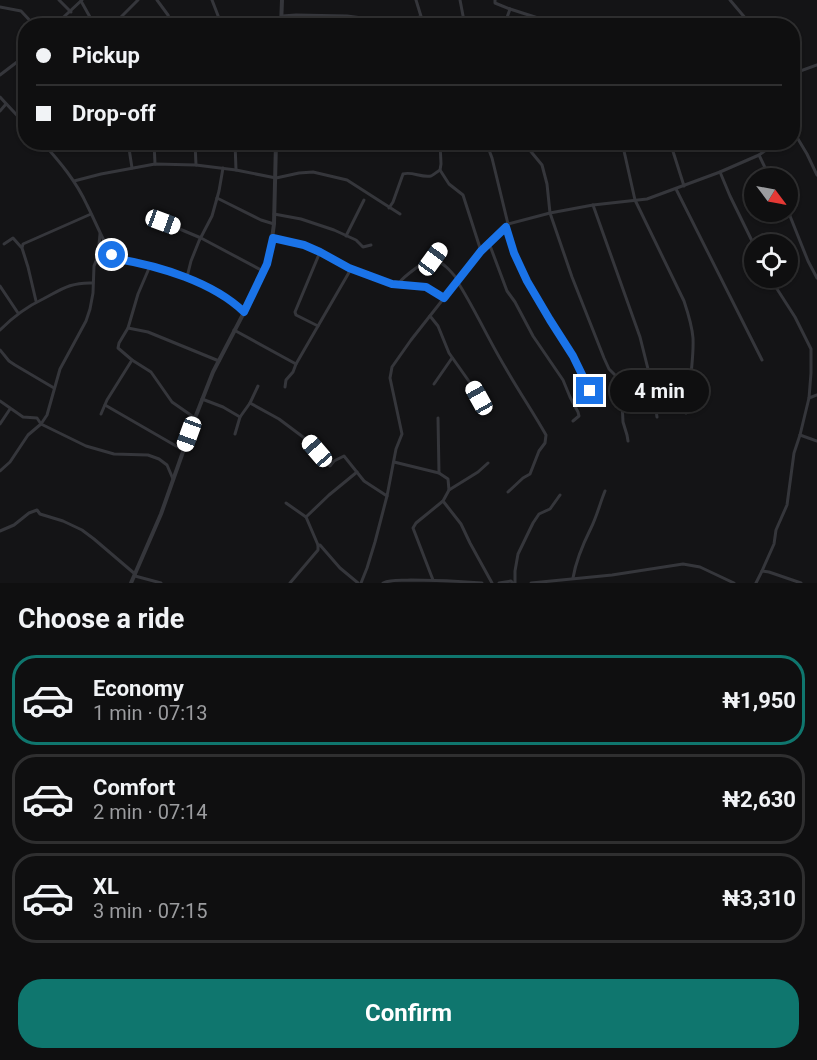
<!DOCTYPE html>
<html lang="en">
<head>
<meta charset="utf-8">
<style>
  body { margin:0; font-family:Roboto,sans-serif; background:#1d1d1e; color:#f1f3f6; height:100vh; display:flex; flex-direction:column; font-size:22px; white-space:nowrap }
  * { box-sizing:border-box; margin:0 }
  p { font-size:20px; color:#9b9c9f }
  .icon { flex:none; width:33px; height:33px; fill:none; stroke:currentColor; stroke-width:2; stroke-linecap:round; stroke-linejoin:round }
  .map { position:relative; height:583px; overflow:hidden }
  .drawer { display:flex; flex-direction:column; background:#0f0f10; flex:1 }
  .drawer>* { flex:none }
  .guide { position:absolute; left:18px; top:18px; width:782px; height:132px; border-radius:24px; box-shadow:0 2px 4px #0004,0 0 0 2px #2f2f30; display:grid; align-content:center; height:132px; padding:0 18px; background:#0f0f10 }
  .needle { width:39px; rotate:122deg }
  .fabs { position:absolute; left:744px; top:168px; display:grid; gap:12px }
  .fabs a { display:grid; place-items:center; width:54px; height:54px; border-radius:50%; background:#0f0f10; box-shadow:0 2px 4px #0004,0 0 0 2px #2f2f30; font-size:30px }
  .end { position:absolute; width:27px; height:27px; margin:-14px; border:8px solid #1a73e8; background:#fff; box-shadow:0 0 0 3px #fff }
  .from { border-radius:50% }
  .bubble { position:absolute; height:42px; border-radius:21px; background:#0f0f10; box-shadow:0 2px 4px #0004,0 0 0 2px #2f2f30; font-size:20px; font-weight:700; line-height:42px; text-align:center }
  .car { position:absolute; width:18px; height:36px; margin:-18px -9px; border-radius:8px; box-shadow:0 0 4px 2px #0007; background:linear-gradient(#fff 24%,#345 0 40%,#fff 0 76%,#345 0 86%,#fff 0) }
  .guide b { display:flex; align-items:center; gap:21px; height:57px; font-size:22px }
  .guide b+b { border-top:2px solid #2f2f30 }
  .guide i { width:15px; height:15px; background:#f1f3f6 }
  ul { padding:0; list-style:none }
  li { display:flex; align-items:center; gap:18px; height:90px; margin:0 12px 9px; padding:0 6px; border:3px solid #2f2f30; border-radius:24px }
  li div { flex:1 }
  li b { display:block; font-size:22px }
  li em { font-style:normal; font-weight:700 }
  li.on { border-color:#0f766e }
  li>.icon { width:54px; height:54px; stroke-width:1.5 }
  h2 { padding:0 18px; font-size:27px; line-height:72px }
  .button { display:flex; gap:12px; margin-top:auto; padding:12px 18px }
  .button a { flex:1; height:69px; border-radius:24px; background:#0f766e; color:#fff; font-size:24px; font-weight:700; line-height:69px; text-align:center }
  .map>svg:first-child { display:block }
</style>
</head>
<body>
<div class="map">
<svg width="817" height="583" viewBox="0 0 817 583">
  <rect width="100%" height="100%" fill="#141416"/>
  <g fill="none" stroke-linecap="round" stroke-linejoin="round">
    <g stroke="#35363b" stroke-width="3">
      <path d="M59,0L71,12"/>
      <path d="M157,0L168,15L172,26"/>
      <path d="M212,0L222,26"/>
      <path d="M416,0L424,26"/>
      <path d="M460,0L465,26"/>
      <path d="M495,0V3L510,9L563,26"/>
      <path d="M730,0L752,26"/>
      <path d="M81,1L95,26"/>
      <path d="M0,7L21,11L35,26"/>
      <path d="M282,16L296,15L347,16L370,19L415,18L420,17"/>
      <path d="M54,26L82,0"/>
      <path d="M115,26L121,17L138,0"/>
      <path d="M504,26L510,9"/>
      <path d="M792,74L817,65"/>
      <path d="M0,75L21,59"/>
      <path d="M0,97L26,125"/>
      <path d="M0,111L6,104"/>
      <path d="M792,129L807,154L817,175"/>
      <path d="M42,142C60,162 76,181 87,205C94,219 100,233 107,247C108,248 110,254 111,255C119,263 147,264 159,268C186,275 224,292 244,312"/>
      <path d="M128,142L132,168"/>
      <path d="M154,142L155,164"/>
      <path d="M195,142L196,165"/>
      <path d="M235,142L236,170"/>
      <path d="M486,142L492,158L508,224"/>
      <path d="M622,142L635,200L684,301C688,313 692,325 693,338C694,361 689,389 686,413"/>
      <path d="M670,142L684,186"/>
      <path d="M528,148L542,165L547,184L550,213L572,277L604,358L609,369L617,377L618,381L622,402L623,422L627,435L628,441"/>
      <path d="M759,155L770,178"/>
      <path d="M440,170L449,184L463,195L481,251"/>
      <path d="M720,172L730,196L754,245"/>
      <path d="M74,181L101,174L155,164L196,165L236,170L276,178L299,173L313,172L347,180L400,214"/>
      <path d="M676,189L762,360"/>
      <path d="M217,198L261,220L274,224"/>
      <path d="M593,205L640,337L653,389L657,417"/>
      <path d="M389,208L393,202L403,174C412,171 421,178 431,176C432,176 438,171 440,170L441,164L440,142"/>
      <path d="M788,211L808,261L817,278"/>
      <path d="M274,214L301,219L334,230L356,240L363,247L371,245"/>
      <path d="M163,222L201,238L263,271"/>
      <path d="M506,227L514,253L527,281L550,320L573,356L590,391"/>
      <path d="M346,236L364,200"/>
      <path d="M273,238L304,245L329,256L349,268L399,285H401L400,282C404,276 424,262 431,258C443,262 450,270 458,280"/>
      <path d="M489,243L507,291L515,302L533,336L563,380L570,397L578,412L579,416L573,421"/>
      <path d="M4,244L13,238L21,247"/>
      <path d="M320,252L295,312L296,315L318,326L351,269"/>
      <path d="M98,256L111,254"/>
      <path d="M433,259L441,248"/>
      <path d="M150,266L138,294L128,328L119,343L118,348L132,360L151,372L172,402L195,418"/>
      <path d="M187,277L191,261L199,241L212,216L219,191L223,168"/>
      <path d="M457,281C475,309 488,339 505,367C518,390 533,412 546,435L545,443L539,451L530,474L523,478L508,492"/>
      <path d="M401,285L426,287L444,298"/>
      <path d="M0,286L18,313"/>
      <path d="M36,301L28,267L22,248L23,244L91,214"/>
      <path d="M430,316L438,326L449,353L473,387L485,408"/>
      <path d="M128,328L148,332L219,361"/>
      <path d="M0,330C13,317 26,307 43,299C62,289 71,282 93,283"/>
      <path d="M234,330L296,364"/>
      <path d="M0,350L9,361L15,365L54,388"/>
      <path d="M434,384L452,358"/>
      <path d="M285,387L286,380L293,372L296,364L318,326"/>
      <path d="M809,398L817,395"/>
      <path d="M202,399L223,407L240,417"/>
      <path d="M0,401L23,417L37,418L41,424L86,446L114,454L148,455L159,459L167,465L173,479"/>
      <path d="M250,403L279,419L307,440L330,466L334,461L344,456L364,481L387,496"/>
      <path d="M105,405L183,450"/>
      <path d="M101,414L107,400L132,360"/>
      <path d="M438,418L439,473"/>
      <path d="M0,424L10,409"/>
      <path d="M235,434L240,417L250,403L258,386"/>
      <path d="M800,435L817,441"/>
      <path d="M394,462L439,473L448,479L449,490"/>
      <path d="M0,471L10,462L28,435L41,424L47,415L60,369L86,321L90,309L93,293L94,266L98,256L100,234"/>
      <path d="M443,501L461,524L470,543L492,583"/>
      <path d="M286,503L306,517L318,545"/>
      <path d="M306,517L329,495L357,472"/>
      <path d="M0,531L14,525L29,513L37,510L40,514L63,521L82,530L94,539L135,574"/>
      <path d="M762,571L774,544L776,530L787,505L794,453L800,435L809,398L811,373V349L795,317L770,278"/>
      <path d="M135,576L161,583"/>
      <path d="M573,578C576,560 583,544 591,528C597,516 600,503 605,491"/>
      <path d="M433,580L413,528L416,523L443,501L449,490L478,472L488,463"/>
      <path d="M290,583L318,550V545H320L340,568L358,583"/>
      <path d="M361,583L367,568L375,542L387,496L396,449L402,434L390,378L392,367L411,340L481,251L508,224L550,213L593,205L647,199L720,172L759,155L777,142"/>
      <path d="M383,583C392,579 402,581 411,580C435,580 458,581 482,583"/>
      <path d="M499,583L511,581L513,583"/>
      <path d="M515,583V571L518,554L533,523L539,514L550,509L560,495"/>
      <path d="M531,583L612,575L683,564L700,567L734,583"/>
      <path d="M756,583L762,571L769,572L801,583"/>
    </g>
    <g stroke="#35363b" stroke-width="4">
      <path d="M281,26L282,0"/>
      <path d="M131,583L161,514L195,418L213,372L251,299L270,253L274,224L276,142"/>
    </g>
  </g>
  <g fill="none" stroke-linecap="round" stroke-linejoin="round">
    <path stroke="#1a73e8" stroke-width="8" d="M112,255L118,259C159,266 213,282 244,312L267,264L273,238L304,245L320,252L349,268L392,284L426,287L444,298L481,251L506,227L514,253L527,281L550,320L573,356L590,391"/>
  </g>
</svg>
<div class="fabs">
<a><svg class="needle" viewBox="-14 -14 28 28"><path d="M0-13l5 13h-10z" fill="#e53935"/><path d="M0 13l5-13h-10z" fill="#9b9c9f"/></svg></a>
<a><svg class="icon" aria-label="locate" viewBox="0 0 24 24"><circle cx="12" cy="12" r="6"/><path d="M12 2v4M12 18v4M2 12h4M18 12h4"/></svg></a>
</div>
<i class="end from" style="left:112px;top:255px"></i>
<i class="end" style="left:590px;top:391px"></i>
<div class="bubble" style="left:610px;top:370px;width:99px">4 min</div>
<i class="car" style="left:163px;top:222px;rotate:110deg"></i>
<i class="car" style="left:433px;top:259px;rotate:36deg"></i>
<i class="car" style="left:479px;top:398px;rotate:331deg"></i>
<i class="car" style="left:189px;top:434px;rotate:200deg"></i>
<i class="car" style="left:317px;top:451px;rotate:319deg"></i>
<div class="guide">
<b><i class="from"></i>Pickup</b>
<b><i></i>Drop-off</b>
</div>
</div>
<section class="drawer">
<h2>Choose a ride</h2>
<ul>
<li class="on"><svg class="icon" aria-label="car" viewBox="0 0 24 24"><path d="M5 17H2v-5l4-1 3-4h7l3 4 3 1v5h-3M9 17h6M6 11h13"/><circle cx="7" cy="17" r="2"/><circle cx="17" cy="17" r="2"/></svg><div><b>Economy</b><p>1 min · 07:13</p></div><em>₦1,950</em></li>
<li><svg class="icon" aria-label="car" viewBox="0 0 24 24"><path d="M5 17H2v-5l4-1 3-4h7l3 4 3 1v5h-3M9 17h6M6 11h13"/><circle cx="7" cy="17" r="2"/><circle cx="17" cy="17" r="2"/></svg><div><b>Comfort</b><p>2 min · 07:14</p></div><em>₦2,630</em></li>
<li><svg class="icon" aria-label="car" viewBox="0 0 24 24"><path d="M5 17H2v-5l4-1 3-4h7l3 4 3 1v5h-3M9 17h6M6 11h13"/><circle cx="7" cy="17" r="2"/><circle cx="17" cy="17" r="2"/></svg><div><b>XL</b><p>3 min · 07:15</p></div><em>₦3,310</em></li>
</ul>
<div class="button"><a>Confirm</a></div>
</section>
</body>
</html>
